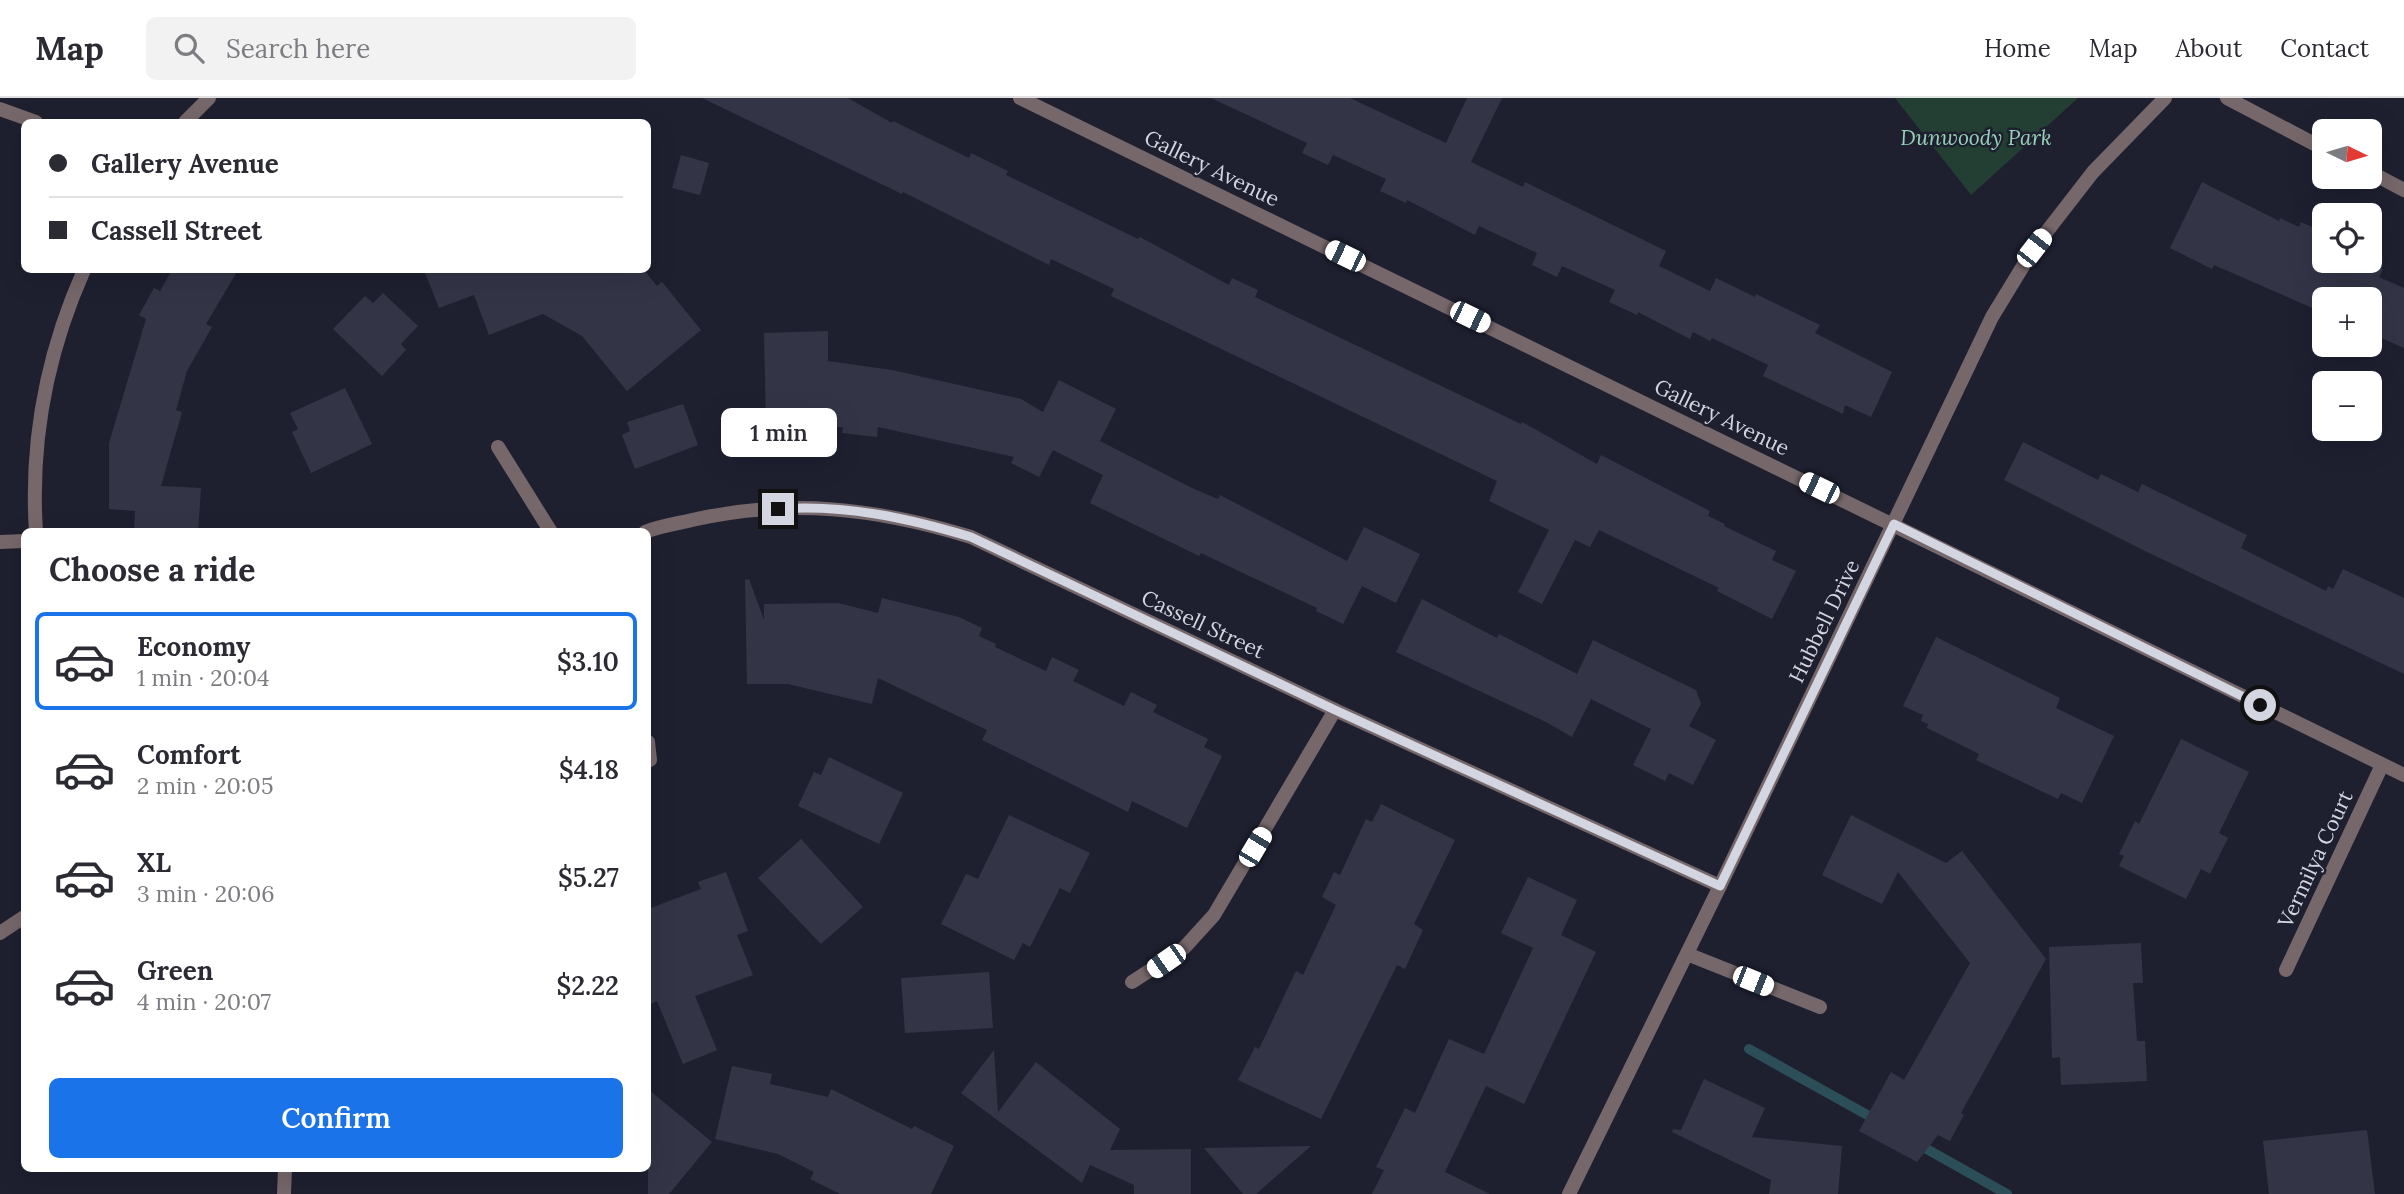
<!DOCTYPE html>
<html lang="en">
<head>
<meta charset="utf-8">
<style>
  body { margin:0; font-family:Lora,serif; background:#f2f2f3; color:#2b2b33; height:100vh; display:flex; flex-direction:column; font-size:26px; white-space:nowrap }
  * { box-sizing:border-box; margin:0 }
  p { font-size:23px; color:#7c7c81 }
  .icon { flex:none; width:38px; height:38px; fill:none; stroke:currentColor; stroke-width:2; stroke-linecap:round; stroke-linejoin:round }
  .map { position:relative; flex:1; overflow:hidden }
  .side { position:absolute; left:21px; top:430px; width:630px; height:644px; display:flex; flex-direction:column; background:#fff; border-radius:10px; box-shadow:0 7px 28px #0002 }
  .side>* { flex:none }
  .guide { position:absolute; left:21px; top:21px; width:630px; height:154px; border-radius:10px; box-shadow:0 7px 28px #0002; display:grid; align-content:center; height:154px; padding:0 28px; background:#fff }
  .needle { width:46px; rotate:95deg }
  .fabs { position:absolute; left:2312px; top:21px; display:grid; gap:14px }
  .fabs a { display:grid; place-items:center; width:70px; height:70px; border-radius:10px; background:#fff; box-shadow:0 7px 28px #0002; font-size:35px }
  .end { position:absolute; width:32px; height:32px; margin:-16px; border:9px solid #d3d5e0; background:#111; box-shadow:0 0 0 4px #111 }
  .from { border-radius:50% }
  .bubble { position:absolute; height:49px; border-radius:10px; background:#fff; box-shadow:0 7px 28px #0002; font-size:23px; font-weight:600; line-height:49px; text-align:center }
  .car { position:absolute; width:21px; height:42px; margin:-21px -10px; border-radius:9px; box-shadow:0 0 5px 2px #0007; background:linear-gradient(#fff 24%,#345 0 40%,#fff 0 76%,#345 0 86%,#fff 0) }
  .guide b { display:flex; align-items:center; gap:24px; height:66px; font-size:26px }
  .guide b+b { border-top:2px solid #e1e1e2 }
  .guide i { width:18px; height:18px; background:#2b2b33 }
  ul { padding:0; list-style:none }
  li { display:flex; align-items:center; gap:21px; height:98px; margin:0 14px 10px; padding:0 14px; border:4px solid transparent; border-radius:10px }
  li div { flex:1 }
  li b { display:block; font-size:26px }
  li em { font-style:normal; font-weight:600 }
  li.active { border-color:#1a73e8 }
  li>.icon { width:63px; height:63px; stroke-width:1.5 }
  h2 { padding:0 28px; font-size:32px; line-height:84px }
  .button { display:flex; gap:14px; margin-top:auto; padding:14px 28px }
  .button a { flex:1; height:80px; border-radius:10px; background:#1a73e8; color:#fff; font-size:28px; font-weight:600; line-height:80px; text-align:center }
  header { display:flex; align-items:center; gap:42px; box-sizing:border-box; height:98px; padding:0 35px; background:#fff; border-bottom:2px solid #e1e1e2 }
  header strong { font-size:33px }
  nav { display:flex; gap:38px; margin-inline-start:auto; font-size:24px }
  .search { width:490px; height:63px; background:#f2f2f3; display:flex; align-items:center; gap:18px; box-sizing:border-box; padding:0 24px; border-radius:10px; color:#7c7c81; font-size:26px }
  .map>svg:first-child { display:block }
</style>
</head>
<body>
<header>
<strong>Map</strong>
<div class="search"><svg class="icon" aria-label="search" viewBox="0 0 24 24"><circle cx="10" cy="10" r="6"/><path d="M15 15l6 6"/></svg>Search here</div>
<nav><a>Home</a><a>Map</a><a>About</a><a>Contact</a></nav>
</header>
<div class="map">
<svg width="2404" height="1096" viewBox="0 0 2404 1096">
  <rect width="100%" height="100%" fill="#1e2030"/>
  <path fill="#233e32" d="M1895,0H2078L1971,97Z"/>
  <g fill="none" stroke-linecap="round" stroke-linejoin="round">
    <g stroke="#2c4e58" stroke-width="10">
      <path d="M1749,951L1878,1023"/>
      <path d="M1916,1045L2007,1096"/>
    </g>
  </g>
  <g fill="#333547">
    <path d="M702,0H848L892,25L893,23L969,60L971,55L1008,73L1006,77L1138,141L1140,139L1229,187L1232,180L1258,192L1255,199L1521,326L1522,324L1597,366L1601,357L1710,413L1708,418L1725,426L1724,428L1776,453L1772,462L1796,473L1772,521L1717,493L1719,490L1599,432L1590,449L1575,442L1542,506L1518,494L1549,432L1489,403L1497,383L1111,198L1114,191L1051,161L1049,167L903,94L902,96Z"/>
    <path d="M1211,0H1350L1446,45L1467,0H1502L1471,64L1523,89L1525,84L1666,153L1659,168L1710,193L1716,180L1755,199L1756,196L1820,227L1815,235L1892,274L1871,319L1845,307L1843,316L1763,278L1768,267L1712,240L1710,243L1693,234L1690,241L1638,214L1637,217L1609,204L1615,192L1562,168L1557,179L1532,167L1537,155L1479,128L1475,137L1407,102L1406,105L1380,93L1386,81L1333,57L1328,67L1302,55L1307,45Z"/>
    <path d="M681,57L709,65L700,97L672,90Z"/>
    <path d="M2202,84L2279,123L2280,120L2299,129L2301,124L2324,134V163H2366L2383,171L2379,179L2404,190V250L2370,235V201H2324V215L2214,167L2212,171L2170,150Z"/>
    <path d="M172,172H238L206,226L212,229L187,273L176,312L182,314L161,388L201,390L198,434H134L135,413L109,411V345L146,221L139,217L154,190L160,193Z"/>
    <path d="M424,172H644L657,188L662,184L701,232L627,293L582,238L543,216L489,237L474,197L439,210Z"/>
    <path d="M383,195L418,228L401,246L406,252L382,278L333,231L365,198L373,205Z"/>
    <path d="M828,233V263L892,272L1021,301L1043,314L1059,282L1116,311L1100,343L1192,390L1218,401L1220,397L1347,463L1364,429L1420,456L1396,505L1362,488L1343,526L1316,513L1317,510L1201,455L1199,458L1090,405L1103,377L1053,352L1039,379L1011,365L1014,359L878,329L877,339L842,335L843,329L766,331L764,235Z"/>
    <path d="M345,290L372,346L311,375L292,334L298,331L290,315Z"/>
    <path d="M683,306L698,347L635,371L622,337L630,333L627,324Z"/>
    <path d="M2023,344L2098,382L2101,376L2138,394L2142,386L2247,437L2241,450L2326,493L2328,488L2333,491L2343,471L2404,500V576L2145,453L2004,382Z"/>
    <path d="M749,481L764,522V506L838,505L878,515L882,500L959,519L982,530L979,538L996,546L995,549L1046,573L1052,559L1079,572L1073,583L1124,608L1131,594L1157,607L1153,614L1208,641L1204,649L1222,658L1187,730L1132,703L1128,714L982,642L987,632L878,580L872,606L788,586H747L745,482Z"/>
    <path d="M1422,501L1497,540L1499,536L1577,576L1593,542L1696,592L1701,606L1689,628L1716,642L1693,687L1669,675L1665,683L1633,667L1651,631L1591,601L1572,639L1546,624L1396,554Z"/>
    <path d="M1936,539L2060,600L2056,610L2114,638L2082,705L2061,695L2058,701L1976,662L1979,656L1927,630L1928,626L1921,623L1923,617L1903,608Z"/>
    <path d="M2181,641L2249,674L2219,735L2228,740L2210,776L2201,771L2186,801L2119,768L2124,758L2119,756L2135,723L2139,726Z"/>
    <path d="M829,659L903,695L879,746L798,708L814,674L821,677Z"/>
    <path d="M1381,706L1455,742L1414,826L1423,832L1405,871L1397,867L1321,1021L1238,982L1255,949L1259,951L1296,873L1303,877L1336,807L1322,799L1334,774L1340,777L1366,721L1372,724Z"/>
    <path d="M1009,717L1090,755L1070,795L1060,790L1030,849L1023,845L1014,862L941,826L966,776L978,781Z"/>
    <path d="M1851,717L1946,765L1962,753L2046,861L1961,1015L1964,1017L1950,1043L1938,1037L1917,1064L1859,1033L1891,974L1904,982L1970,865L1898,774L1882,806L1822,777Z"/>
    <path d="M801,741L863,809L821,846L758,780Z"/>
    <path d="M726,774L748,833L737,837L753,877L695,898L717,952L683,966L657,903L648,907V811L701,791L698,784Z"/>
    <path d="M1528,779L1577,802L1561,837L1596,854L1524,1006L1486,988L1445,1074L1490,1096H1372L1384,1072L1376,1069L1405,1010L1415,1015L1449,941L1484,956L1533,850L1501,835Z"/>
    <path d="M2141,845L2143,885H2133L2137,943H2145L2147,983L2061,987L2060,959L2052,960L2049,849Z"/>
    <path d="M989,874L993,930L905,935L901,880Z"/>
    <path d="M994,952L998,1014L1036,964L1120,1031L1110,1052L1191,1051V1096H1134V1087L1090,1067L1082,1085L961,995Z"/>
    <path d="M732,968L772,976L770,986L828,999L831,991L912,1031L914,1028L954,1048L931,1096H840L810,1081L814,1074L778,1056L715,1041Z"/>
    <path d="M1704,981L1765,1010L1752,1039L1842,1048L1838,1096H1769L1771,1082L1672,1034L1673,1031L1681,1032Z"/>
    <path d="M648,991L712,1044L669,1096H648Z"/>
    <path d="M2367,1032L2375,1096H2269L2263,1043Z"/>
    <path d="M1311,1048L1256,1096H1243L1204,1050Z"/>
  </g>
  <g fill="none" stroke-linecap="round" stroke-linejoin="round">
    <g stroke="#76676a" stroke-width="14">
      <path d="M1020,0L2404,677"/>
      <path d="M2227,0L2324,51"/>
      <path d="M0,11L36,24"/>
      <path d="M185,24L209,0"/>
      <path d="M2370,74L2404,92"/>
      <path d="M498,349L551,434"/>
      <path d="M36,434C30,343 47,255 84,172"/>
      <path d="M645,434C660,428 676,426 692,422C790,400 876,410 971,439L1335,612L1720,788"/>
      <path d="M0,444L24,443"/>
      <path d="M648,644L650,662"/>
      <path d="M0,835L24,819"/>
      <path d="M1687,856L1820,909"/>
      <path d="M2286,872L2382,667"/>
      <path d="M1132,884L1184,850L1214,817L1335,612"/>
      <path d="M284,1096L285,1071"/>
      <path d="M1569,1096L1720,788L1992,219L2034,150L2093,74L2165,0"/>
    </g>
  </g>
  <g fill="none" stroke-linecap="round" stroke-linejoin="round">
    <path stroke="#d3d5e0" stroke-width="9" d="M778,411C844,406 908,420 971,439L1335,612L1720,788L1894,426L2260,607"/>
  </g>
  <g text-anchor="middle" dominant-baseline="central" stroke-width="5" stroke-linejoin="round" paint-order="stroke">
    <g font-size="21" font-style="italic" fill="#96d1b6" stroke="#1e2030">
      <text x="1976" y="39">Dunwoody Park</text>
    </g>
    <g font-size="21" fill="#d3d5e0" stroke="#1e2030">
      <text transform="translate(1212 70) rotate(26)">Gallery Avenue</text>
      <text transform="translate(1722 319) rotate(26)">Gallery Avenue</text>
      <text transform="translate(1824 523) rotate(-64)">Hubbell Drive</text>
      <text transform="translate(1203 526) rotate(25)">Cassell Street</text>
      <text transform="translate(2315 761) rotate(-65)">Vermilya Court</text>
    </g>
  </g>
</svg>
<div class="fabs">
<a><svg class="needle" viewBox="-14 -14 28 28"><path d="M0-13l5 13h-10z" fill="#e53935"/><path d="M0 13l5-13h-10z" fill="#7c7c81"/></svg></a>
<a><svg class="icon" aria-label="locate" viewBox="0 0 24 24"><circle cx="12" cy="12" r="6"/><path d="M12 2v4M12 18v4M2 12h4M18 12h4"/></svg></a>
<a>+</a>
<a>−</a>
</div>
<i class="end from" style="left:2260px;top:607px"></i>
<i class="end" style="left:778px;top:411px"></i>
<div class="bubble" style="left:721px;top:310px;width:116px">1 min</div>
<i class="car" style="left:2034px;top:150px;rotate:38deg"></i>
<i class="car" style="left:1345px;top:158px;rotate:296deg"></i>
<i class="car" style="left:1470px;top:219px;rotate:116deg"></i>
<i class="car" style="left:1819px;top:390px;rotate:296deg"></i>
<i class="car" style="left:1255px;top:749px;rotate:31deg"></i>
<i class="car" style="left:1166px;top:863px;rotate:235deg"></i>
<i class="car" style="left:1753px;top:883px;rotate:112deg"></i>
<div class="guide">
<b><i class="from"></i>Gallery Avenue</b>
<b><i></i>Cassell Street</b>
</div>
<section class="side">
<h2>Choose a ride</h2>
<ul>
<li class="active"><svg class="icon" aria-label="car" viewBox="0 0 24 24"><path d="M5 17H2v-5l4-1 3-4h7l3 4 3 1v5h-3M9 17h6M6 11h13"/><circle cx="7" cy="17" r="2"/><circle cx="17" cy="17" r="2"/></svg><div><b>Economy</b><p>1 min · 20:04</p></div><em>$3.10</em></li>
<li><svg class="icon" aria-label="car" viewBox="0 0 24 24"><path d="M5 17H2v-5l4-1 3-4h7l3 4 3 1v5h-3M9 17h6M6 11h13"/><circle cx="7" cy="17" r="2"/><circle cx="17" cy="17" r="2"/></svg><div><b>Comfort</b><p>2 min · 20:05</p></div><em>$4.18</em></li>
<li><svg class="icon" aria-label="car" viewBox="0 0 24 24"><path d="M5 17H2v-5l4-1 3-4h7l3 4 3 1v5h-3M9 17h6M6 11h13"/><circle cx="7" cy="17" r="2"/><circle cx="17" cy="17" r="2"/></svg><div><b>XL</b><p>3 min · 20:06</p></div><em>$5.27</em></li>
<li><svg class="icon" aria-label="car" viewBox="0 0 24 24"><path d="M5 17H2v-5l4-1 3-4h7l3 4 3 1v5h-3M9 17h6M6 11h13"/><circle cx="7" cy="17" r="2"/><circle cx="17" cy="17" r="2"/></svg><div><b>Green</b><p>4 min · 20:07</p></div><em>$2.22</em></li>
</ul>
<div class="button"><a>Confirm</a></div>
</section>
</div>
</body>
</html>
